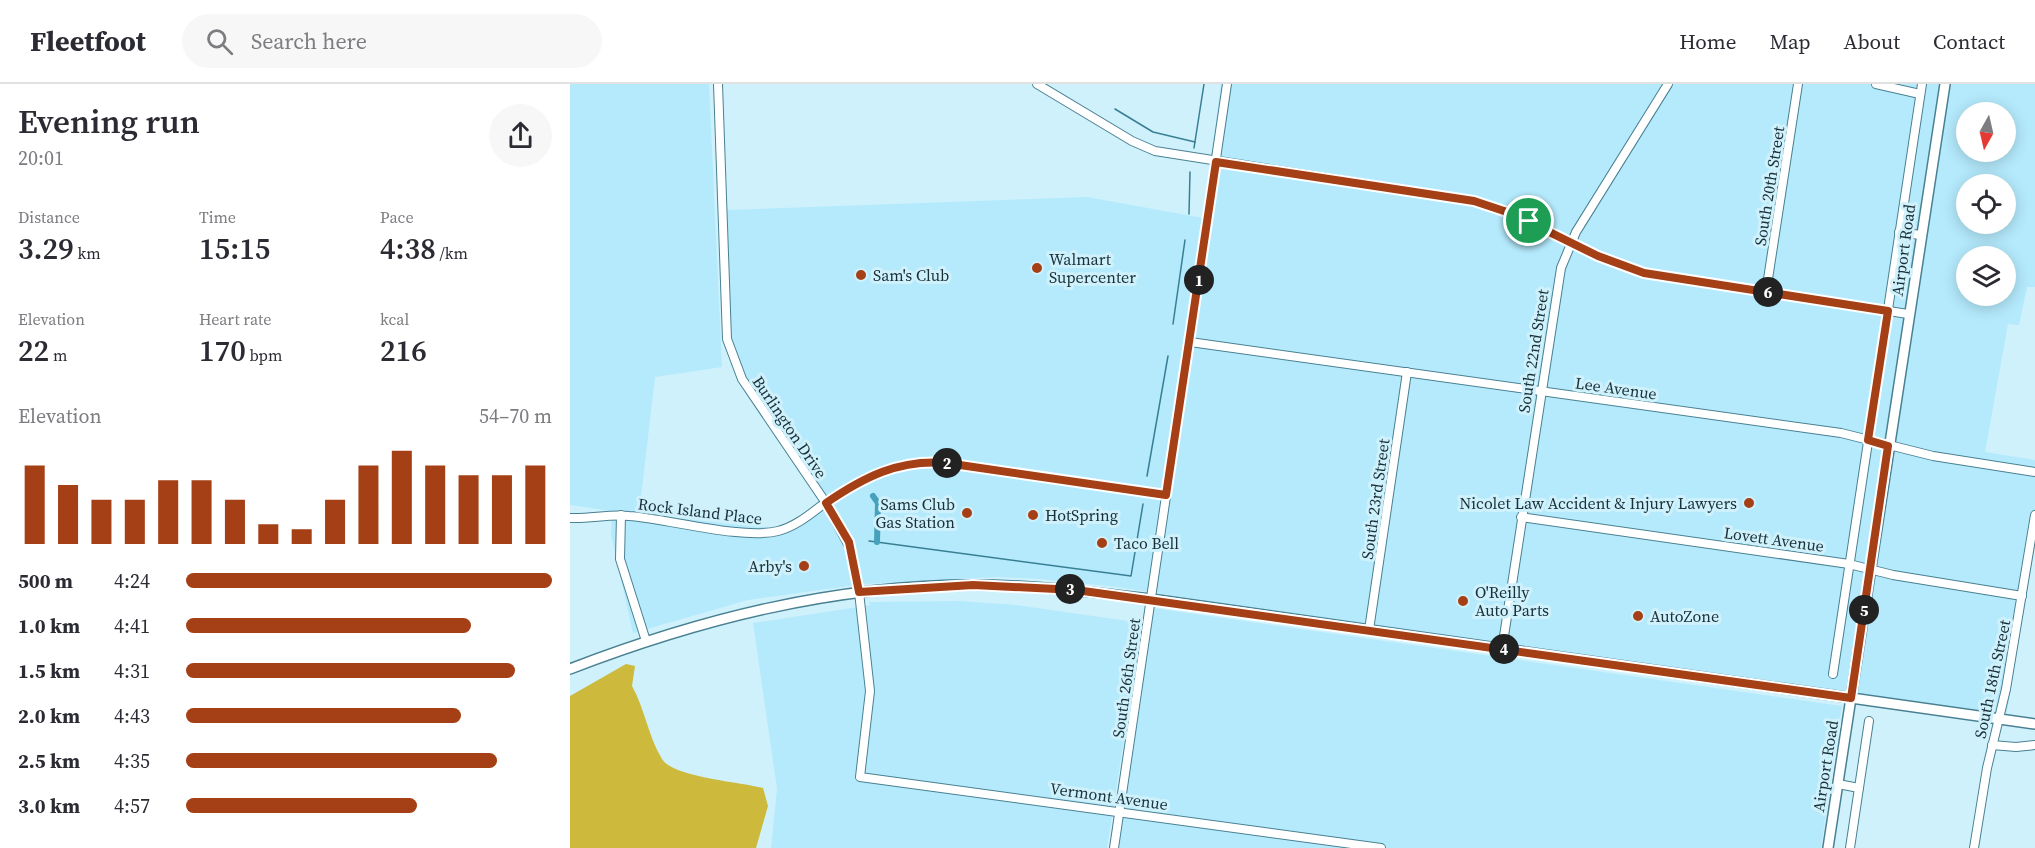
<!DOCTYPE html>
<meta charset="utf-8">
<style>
body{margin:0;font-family:"Source Serif 4",serif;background:#f7f7f7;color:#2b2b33;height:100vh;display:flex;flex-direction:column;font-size:22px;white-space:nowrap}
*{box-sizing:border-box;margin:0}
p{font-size:20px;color:#7c7c81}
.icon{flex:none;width:33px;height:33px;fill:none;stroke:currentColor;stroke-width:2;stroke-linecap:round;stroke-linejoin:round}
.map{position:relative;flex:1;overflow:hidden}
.side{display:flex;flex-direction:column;background:#fff;width:570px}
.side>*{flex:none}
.needle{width:39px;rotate:188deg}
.buttons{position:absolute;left:1386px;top:18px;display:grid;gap:12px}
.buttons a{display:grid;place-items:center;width:60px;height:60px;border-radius:50%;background:#fff;box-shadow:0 3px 15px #0003;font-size:30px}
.pin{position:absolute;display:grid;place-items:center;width:51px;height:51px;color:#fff;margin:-26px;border:3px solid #fff;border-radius:50%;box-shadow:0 2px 6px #0007}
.km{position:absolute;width:30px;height:30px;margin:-15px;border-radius:50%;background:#222;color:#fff;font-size:16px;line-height:30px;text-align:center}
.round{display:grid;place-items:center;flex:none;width:63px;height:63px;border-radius:32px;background:#f7f7f7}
.summary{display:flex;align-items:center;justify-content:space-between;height:102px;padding:0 18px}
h1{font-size:33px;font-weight:600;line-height:45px}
.figures{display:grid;grid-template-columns:repeat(3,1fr);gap:9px;height:102px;padding:6px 18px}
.figures div{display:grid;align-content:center}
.figures b{font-size:30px;font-weight:600}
.figures small{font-size:16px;font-weight:400}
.figures p{font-size:16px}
.chart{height:168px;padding:12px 18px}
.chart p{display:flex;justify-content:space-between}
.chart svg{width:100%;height:108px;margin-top:6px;stroke:#a53f15;stroke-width:6}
ul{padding:0 18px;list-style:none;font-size:20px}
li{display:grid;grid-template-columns:96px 72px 1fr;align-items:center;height:45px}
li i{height:15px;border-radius:8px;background:#a53f15}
header{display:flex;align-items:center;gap:36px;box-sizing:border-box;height:84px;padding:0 30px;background:#fff;border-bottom:2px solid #e1e1e2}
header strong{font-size:28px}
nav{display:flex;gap:33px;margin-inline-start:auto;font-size:21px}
.search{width:420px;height:54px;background:#f7f7f7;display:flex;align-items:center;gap:15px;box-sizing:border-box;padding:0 21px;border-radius:33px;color:#7c7c81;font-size:22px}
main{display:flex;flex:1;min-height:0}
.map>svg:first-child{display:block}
.built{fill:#b4eafc;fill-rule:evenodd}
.green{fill:#cdb93c}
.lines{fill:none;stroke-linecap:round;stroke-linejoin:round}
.stream{stroke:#397f94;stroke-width:1.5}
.canal{stroke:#47a1bb;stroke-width:6}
.minor-casing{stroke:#498092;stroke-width:10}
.major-casing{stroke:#498092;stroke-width:12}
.minor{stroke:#fff;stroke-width:8}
.major{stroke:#fff;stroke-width:9}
.route-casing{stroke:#fff;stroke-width:12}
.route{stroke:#a53f15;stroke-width:8}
.poi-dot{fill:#a53f15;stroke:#cff1fc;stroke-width:2}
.labels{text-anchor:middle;stroke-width:6;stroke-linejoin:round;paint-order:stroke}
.street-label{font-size:16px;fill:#193038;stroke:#cff1fc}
.poi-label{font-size:16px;fill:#193038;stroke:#cff1fc;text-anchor:start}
</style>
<header>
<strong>Fleetfoot</strong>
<div class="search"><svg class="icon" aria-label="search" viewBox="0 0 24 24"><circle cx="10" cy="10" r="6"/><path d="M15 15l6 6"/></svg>Search here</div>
<nav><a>Home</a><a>Map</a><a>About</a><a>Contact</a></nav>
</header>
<main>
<section class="side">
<div class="summary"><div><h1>Evening run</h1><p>20:01</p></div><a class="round"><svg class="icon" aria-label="share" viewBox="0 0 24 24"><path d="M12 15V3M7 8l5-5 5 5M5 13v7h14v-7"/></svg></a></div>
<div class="figures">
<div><p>Distance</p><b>3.29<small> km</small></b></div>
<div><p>Time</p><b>15:15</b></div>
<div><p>Pace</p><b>4:38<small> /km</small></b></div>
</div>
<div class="figures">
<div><p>Elevation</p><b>22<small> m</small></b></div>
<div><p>Heart rate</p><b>170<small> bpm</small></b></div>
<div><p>kcal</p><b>216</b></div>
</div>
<div class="chart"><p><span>Elevation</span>54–70 m</p>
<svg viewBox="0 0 160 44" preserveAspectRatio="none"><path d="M5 44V12M15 44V20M25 44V26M35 44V26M45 44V18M55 44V18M65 44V26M75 44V36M85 44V38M95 44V26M105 44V12M115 44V6M125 44V12M135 44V16M145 44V16M155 44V12"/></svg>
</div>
<ul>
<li><b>500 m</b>4:24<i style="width:100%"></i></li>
<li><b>1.0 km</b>4:41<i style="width:78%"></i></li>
<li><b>1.5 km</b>4:31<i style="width:90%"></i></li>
<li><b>2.0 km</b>4:43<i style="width:75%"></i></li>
<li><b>2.5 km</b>4:35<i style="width:85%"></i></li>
<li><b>3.0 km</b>4:57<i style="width:63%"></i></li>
</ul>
</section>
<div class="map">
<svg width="1465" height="764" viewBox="0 0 1465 764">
<rect width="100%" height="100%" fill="#cff1fc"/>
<g class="built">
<path d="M0 0H139L152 283 85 293 69 430 201 444 223 438 257 412 174 289 164 264 158 243 156 126 517 113 633 134 651 0H1465V203H1457L1449 241 1438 240 1415 368 1465 376V455L1437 629 1362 622 866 552 547 503 470 495 428 493 294 500 178 516 63 549 41 451 42 427 0 421ZM1396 28H1436V68H1396ZM1396 100H1436V140H1396ZM1396 172H1436V212H1396Z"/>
<polygon points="389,517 446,521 572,539 537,764 201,764 207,705 183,539 301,521 298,518"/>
<polygon points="582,524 1272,622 1251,764 547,764"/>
</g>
<path class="green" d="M56 580 65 582 62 602C75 625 78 652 92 675 102 693 170 698 193 704L198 722 186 764H0V612Z"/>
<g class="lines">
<g class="stream">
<polyline points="545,25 583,48 625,58"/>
<polyline points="624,64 634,0"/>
<polyline points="619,130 620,88"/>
<polyline points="603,240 615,156"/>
<polyline points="577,392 598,272"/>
<polyline points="299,457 561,492 573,420"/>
</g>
<polyline class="canal" points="303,412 308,419 307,458"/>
<defs>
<g id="minor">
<polyline points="148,0 157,255 172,295 256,419 280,464 289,508 300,607 290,693 811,764"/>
<polyline points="467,0 562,57 585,67 904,117 943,130 1028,172 1074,189 1338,230"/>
<polyline points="1306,0 1350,10"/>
<polyline points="1329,148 1350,151"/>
<polyline points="1196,208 1228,0"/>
<polyline points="620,258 1271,349 1363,372 1465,388"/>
<polyline points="51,431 50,475 76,557"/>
<polyline points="951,433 1279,480 1323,491 1452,512"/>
<path d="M0 434C20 435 39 430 59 432 99 435 172 456 208 447 224 443 238 432 251 422 294 393 327 373 381 380L596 411"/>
<polyline points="799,546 837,288"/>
<polyline points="932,565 991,184 1006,148 1098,0"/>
<polyline points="1263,590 1352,0"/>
<polyline points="1422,661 1446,663 1465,661"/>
<polyline points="1268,700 1289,704"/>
<polyline points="544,764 657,0"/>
<polyline points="1280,764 1299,637"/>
<polyline points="1404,764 1417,684 1436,605 1465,431"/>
</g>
<g id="major">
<path d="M0 585C130 535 264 501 404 501 463 501 522 508 581 515L1465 640"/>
<polyline points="1258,764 1375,0"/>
</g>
</defs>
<use href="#minor" class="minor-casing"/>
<use href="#major" class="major-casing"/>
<use href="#minor" class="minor"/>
<use href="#major" class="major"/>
</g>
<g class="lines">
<defs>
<path id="route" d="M646 78 904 117 943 130 1028 172 1074 189 1318 227 1298 356 1318 362 1281 614 506 506 403 501 289 508 279 458 256 419C294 393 329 375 376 379L596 411Z"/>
</defs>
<use href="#route" class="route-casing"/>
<use href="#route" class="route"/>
</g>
<g class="poi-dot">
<circle cx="467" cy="184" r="6"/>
<circle cx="291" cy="191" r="6"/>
<circle cx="1179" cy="419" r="6"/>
<circle cx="397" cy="429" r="6"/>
<circle cx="463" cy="431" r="6"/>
<circle cx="532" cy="459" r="6"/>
<circle cx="234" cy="482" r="6"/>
<circle cx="893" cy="517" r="6"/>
<circle cx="1068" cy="532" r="6"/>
</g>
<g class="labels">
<g class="street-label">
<text transform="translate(1199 102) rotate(-81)" y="6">South 20th Street</text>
<text transform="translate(1333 166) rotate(-82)" y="6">Airport Road</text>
<text transform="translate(963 267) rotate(-81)" y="6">South 22nd Street</text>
<text transform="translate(1046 304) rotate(8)" y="6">Lee Avenue</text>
<text transform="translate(220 343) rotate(56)" y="6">Burlington Drive</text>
<text transform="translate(805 415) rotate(-82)" y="6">South 23rd Street</text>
<text transform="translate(130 427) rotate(7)" y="6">Rock Island Place</text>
<text transform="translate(1204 455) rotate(8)" y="6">Lovett Avenue</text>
<text transform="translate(556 594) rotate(-82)" y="6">South 26th Street</text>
<text transform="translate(1422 595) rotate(-78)" y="6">South 18th Street</text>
<text transform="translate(1255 682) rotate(-81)" y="6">Airport Road</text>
<text transform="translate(539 712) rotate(8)" y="6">Vermont Avenue</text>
</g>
<g class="poi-label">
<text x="479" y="181">Walmart<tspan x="479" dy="18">Supercenter</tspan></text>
<text x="303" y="197">Sam's Club</text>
<text x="1167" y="425" text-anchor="end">Nicolet Law Accident &amp; Injury Lawyers</text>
<text x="385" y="426" text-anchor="end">Sams Club<tspan x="385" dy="18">Gas Station</tspan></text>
<text x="475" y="437">HotSpring</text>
<text x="544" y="465">Taco Bell</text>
<text x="222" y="488" text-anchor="end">Arby's</text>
<text x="905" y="514">O'Reilly<tspan x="905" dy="18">Auto Parts</tspan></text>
<text x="1080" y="538">AutoZone</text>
</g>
</g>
</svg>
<div class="buttons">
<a><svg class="needle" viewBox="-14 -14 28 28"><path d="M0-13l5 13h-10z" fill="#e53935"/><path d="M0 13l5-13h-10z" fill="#7c7c81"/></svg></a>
<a><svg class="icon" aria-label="locate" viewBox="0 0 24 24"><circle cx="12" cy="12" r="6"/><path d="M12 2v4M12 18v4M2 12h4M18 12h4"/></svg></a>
<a><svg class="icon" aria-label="layers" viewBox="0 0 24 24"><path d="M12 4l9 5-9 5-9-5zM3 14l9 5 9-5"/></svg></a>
</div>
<div class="pin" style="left:959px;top:137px;background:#1e9e55"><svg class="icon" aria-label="arrive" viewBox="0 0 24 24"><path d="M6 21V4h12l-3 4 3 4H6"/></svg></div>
<b class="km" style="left:629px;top:196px">1</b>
<b class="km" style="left:377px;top:379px">2</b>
<b class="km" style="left:500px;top:505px">3</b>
<b class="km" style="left:934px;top:565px">4</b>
<b class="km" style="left:1294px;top:526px">5</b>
<b class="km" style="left:1198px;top:208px">6</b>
</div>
</main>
